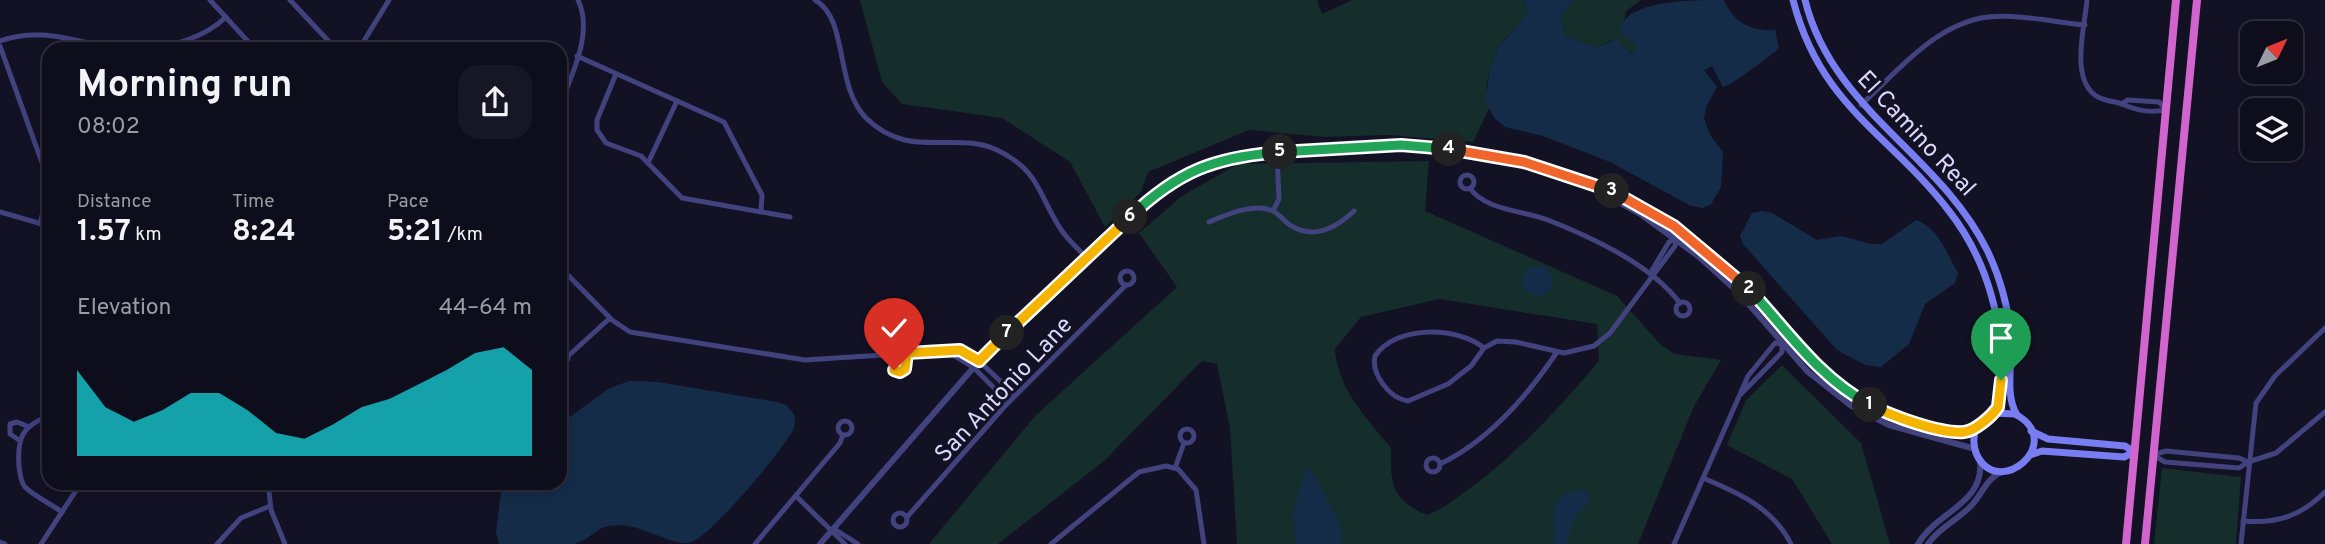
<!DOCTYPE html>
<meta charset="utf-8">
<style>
body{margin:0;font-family:Overpass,sans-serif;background:#171624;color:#f1f3f6;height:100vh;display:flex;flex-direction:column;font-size:26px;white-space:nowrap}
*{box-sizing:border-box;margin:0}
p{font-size:23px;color:#9b9ca3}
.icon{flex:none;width:38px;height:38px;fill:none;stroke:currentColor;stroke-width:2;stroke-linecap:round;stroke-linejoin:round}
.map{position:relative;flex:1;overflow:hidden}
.side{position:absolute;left:42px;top:42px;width:525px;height:448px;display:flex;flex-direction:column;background:#0e0d1b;border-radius:21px;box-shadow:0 4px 18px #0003,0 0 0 2px #2e2d3a}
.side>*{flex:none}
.needle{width:46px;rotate:47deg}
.fabs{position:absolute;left:2240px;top:21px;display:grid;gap:14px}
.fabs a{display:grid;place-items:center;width:63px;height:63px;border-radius:14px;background:#0e0d1b;box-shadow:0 4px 18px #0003,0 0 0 2px #2e2d3a;font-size:35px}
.pin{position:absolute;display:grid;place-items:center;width:60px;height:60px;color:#fff;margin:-72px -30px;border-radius:50% 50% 50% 0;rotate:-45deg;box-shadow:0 0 7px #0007}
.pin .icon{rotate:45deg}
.km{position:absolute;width:35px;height:35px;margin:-18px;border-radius:50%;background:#222;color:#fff;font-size:19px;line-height:35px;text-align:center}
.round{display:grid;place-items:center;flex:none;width:74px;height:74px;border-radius:21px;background:#171624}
.headline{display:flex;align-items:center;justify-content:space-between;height:119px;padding:0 35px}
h1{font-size:38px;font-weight:700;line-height:52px}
.metrics{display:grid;grid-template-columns:repeat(3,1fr);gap:10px;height:119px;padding:7px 35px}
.metrics div{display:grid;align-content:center}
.metrics b{font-size:30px;font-weight:700}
.metrics small{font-size:19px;font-weight:400}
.metrics p{font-size:19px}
.chart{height:196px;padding:14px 35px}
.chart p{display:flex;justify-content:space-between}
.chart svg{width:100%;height:126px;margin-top:7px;fill:#17e0e7;opacity:.7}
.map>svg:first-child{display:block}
.green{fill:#152d2b;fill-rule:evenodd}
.water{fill:#152c49}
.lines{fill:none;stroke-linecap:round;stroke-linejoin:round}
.minor{stroke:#41427e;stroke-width:5}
.tertiary{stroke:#41427e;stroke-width:6}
.secondary{stroke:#787df1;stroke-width:7}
.trunk{stroke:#d264ce;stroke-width:8}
.split-1-casing{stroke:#fff;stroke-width:14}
.split-2-casing{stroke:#fff;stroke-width:14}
.split-3-casing{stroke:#fff;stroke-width:14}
.split-4-casing{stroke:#fff;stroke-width:14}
.split-5-casing{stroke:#fff;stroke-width:14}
.split-6-casing{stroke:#fff;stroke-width:14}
.split-7-casing{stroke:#fff;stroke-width:14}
.split-8-casing{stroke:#fff;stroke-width:14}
.split-1{stroke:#f5b400;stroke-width:9}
.split-2{stroke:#22a559;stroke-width:9}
.split-3{stroke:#f0652b;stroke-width:9}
.split-4{stroke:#f0652b;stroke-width:9}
.split-5{stroke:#22a559;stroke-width:9}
.split-6{stroke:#22a559;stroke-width:9}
.split-7{stroke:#f5b400;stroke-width:9}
.split-8{stroke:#f5b400;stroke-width:9}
.labels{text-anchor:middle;stroke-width:6;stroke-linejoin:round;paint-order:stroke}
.street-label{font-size:24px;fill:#d9d7fb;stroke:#131124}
</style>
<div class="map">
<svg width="2325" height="544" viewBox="0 0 2325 544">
<rect width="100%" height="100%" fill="#131124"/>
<g class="green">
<path d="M860 0H1317L1322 14 1352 0H1523L1529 13C1521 25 1507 34 1500 46 1491 61 1481 93 1489 109L1473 142 1389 135 1325 137 1249 130 1148 172 1141 192 1105 227 1070 162 1002 118 902 104 882 82Z"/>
<polygon points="1575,0 1641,0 1626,11 1622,33 1636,44 1636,50 1628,53 1614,39 1598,47 1566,37 1560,16"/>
<path d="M1429 161 1425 211 1617 296 1661 345 1675 354 1721 360 1694 406 1638 544H1237L1230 428 1217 364 1202 361 1104 461 998 544H929L1035 416 1177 287 1139 233 1182 196 1238 164ZM1439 299 1597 324 1599 361C1561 406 1523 447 1477 483 1460 495 1446 508 1427 515 1392 500 1390 484 1391 448 1367 419 1337 388 1335 349L1361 317Z"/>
<polygon points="1782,365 1861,443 1890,544 1832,544 1792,479 1727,445 1746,400"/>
<polygon points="2162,468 2241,477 2236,544 2154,544"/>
</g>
<g class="water">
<path d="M1523 0H1575L1560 16 1566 37 1598 47 1616 39 1629 53 1636 50V44L1619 32C1623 0 1690 0 1724 0 1733 22 1752 32 1775 30L1779 48C1772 55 1729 87 1723 87L1712 66 1704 70 1717 87 1706 107 1704 119 1710 135 1723 152 1721 187 1711 204 1703 208 1691 206 1610 162 1543 136 1505 127 1495 119 1485 101 1490 68 1500 45 1529 13Z"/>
<path d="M1763 211 1772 213 1817 240 1841 236 1871 244H1882L1916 220C1938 227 1947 254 1958 273L1955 283 1925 304 1909 344 1881 367 1865 365 1837 350 1743 244 1740 236 1752 213Z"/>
<circle cx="1537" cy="281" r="15"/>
<path d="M629 381 658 382 777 402 786 405 794 414C795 420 796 425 793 430 783 450 709 539 689 543 670 544 648 529 628 526 594 522 598 537 574 544 560 544 516 544 499 544L496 532 502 483H560V424L608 389Z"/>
<polygon points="1309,467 1338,519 1343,544 1296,544 1293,512 1306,468"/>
<path d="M1578 490 1590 492 1589 501 1575 518 1566 544H1553C1558 521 1543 497 1578 490Z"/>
</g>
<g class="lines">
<g class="minor">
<polyline points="210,0 255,49"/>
<polyline points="290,0 336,49"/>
<path d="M815 0C849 19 834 85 866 118 910 161 953 130 997 150 1041 171 1038 196 1062 231 1069 241 1078 249 1087 258"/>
<path d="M2087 0C2085 26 2069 81 2098 97 2105 101 2112 101 2119 103 2133 109 2151 115 2166 109"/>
<path d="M0 41C44 25 80 45 125 49"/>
<polyline points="0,46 45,171 47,195 40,224"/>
<path d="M132 49C166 48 201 41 226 17"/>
<polyline points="359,49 389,0"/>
<polyline points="577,56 724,122 762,195 761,211"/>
<polyline points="616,74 597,120 597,130 606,143 641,156 682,198 790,217"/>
<polyline points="2121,104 2128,100 2159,102 2166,109"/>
<path d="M1861 105C1897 72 1936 23 1988 17 2019 14 2054 22 2085 25"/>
<path d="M560 107C571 74 594 34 578 0"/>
<polyline points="648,163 677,101"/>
<circle cx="1467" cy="182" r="7"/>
<path d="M1470 188C1484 210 1525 211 1548 220 1593 238 1650 264 1680 303"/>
<polyline points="1273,211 1279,199 1277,153"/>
<polyline points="0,212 49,226"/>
<path d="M1209 222C1226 215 1254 202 1273 211 1279 214 1284 221 1290 225 1313 240 1336 228 1354 211"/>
<polyline points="560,267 612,320 630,332 805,360 960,350 979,361 1015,395"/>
<circle cx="1127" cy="278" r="7"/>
<polyline points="1651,272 1669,242 1675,239"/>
<circle cx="1683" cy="309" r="7"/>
<path d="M1484 348C1457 326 1396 325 1375 356 1371 374 1389 398 1408 401L1448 384 1471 366 1484 348 1497 341 1516 342 1564 353 1594 346 1610 333 1675 246 1676 239"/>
<polyline points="560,351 565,353 568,359 560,365"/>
<polyline points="947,351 973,367 1008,402"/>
<polyline points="889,354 892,367 900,372 906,366 907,353"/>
<polyline points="567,357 610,318"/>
<path d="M49 416C22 426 17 438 19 466 20 473 20 481 25 487 34 496 51 504 62 512"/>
<circle cx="845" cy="428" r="7"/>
<circle cx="1187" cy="436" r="7"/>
<polyline points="19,440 10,434 10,424 17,422 27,426"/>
<polyline points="2153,455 2165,462 2239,468 2248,462 2276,453 2325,412"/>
<polyline points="2153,455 2166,451 2239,458 2248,462"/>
<circle cx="1433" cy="465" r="7"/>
<path d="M1440 464C1488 441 1528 395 1557 352"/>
<polyline points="1175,468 1184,443"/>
<path d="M1703 478C1739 493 1773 508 1791 544"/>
<polyline points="268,483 271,510 285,544"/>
<polyline points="796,496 845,544"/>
<circle cx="900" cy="520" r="7"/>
<polyline points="907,517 1005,406 1125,286"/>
<path d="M2243 521C2277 524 2301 516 2325 492"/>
<polyline points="836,530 858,544"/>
<polyline points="0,542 5,544"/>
<polyline points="41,544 81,483"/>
<polyline points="217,544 241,518 270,506"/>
<polyline points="755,544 840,443 843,435"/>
<polyline points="1051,544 1139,472 1166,466 1178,469 1196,490 1204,544"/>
<polyline points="1674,544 1748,376 1775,343 1782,344 1782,352 1741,394"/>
<polyline points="2241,544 2256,403 2275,376 2325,328"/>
</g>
<g class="tertiary">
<polyline points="1588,185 1639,213 1698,256 1738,292 1808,372 1850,405 1889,425 1975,449"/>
<path d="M820 544 988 351 1139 208C1199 154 1249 155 1325 150 1382 145 1438 143 1494 155 1525 161 1554 173 1585 182 1600 187 1614 192 1629 199 1671 221 1710 250 1744 283 1763 302 1778 324 1795 344 1832 385 1874 411 1928 425 1946 430 1961 436 1978 426"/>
<path d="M1918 544C1937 511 1985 504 1980 460"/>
<path d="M1928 544C1939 528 1956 521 1970 507 1982 495 1986 478 2003 471"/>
</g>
<g class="secondary">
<path d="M1793 0C1820 106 1889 133 1949 211 1978 248 1994 292 2000 338 2002 360 2005 387 1998 407 1992 415 1983 418 1978 426 1973 434 1973 444 1976 453 1997 502 2068 442 2015 414L1993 413"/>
<path d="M1805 0C1832 110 1939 153 1987 250 2000 277 2008 307 2011 337 2013 360 2004 395 2017 415"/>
<polyline points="2031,431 2048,439 2125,446 2134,452"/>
<polyline points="2030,455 2042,451 2124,457 2134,452"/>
</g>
<g class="trunk">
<polyline points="2126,544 2176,0"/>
<polyline points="2145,544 2197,0"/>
</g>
</g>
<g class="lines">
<defs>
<path id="split-1" d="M1870 405C1892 416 1940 434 1964 432 1975 431 1992 416 1998 407L2001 380"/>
<path id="split-2" d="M1749 289C1788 331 1818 377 1870 405"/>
<polyline id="split-3" points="1612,191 1674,226 1749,289"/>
<polyline id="split-4" points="1449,149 1524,162 1612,191"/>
<polyline id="split-5" points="1280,152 1401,145 1449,149"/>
<path id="split-6" d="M1130 217C1178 171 1215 157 1280 152"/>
<polyline id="split-7" points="1007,333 1130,217"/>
<polyline id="split-8" points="894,370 900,372 905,369 907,353 960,350 979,361 1007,333"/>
</defs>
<use href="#split-1" class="split-1-casing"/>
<use href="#split-2" class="split-2-casing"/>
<use href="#split-3" class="split-3-casing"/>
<use href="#split-4" class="split-4-casing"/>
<use href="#split-5" class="split-5-casing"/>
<use href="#split-6" class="split-6-casing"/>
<use href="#split-7" class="split-7-casing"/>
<use href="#split-8" class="split-8-casing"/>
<use href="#split-1" class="split-1"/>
<use href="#split-2" class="split-2"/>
<use href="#split-3" class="split-3"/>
<use href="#split-4" class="split-4"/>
<use href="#split-5" class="split-5"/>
<use href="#split-6" class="split-6"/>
<use href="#split-7" class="split-7"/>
<use href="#split-8" class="split-8"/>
</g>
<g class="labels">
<g class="street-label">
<text transform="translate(1917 133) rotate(47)" y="8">El Camino Real</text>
<text transform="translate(1003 389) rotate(-47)" y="8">San Antonio Lane</text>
</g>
</g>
</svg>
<div class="fabs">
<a><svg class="needle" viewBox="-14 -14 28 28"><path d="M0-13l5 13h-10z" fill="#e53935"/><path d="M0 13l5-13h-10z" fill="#9b9ca3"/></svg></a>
<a><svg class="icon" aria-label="layers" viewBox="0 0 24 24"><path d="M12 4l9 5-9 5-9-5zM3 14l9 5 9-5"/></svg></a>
</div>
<div class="pin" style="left:2001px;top:380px;background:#1e9e55"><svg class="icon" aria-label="arrive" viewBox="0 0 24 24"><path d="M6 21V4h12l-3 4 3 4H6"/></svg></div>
<div class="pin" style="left:894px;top:370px;background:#d93025"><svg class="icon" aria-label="check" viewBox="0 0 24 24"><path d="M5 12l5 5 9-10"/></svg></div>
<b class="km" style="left:1870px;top:405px">1</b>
<b class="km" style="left:1749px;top:289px">2</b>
<b class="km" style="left:1612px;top:191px">3</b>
<b class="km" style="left:1449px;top:149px">4</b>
<b class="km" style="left:1280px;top:152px">5</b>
<b class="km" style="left:1130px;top:217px">6</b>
<b class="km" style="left:1007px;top:333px">7</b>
<section class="side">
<div class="headline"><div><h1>Morning run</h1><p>08:02</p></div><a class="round"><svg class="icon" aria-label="share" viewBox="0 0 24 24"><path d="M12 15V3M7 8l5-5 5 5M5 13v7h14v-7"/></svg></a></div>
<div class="metrics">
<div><p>Distance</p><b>1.57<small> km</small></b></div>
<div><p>Time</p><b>8:24</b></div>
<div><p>Pace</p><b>5:21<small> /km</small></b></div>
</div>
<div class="chart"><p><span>Elevation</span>44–64 m</p>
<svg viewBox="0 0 160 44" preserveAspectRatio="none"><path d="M0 44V14L10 27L20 32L30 28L40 22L50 22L60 28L70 36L80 38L90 33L100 27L110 24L120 19L130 14L140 8L150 6L160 14V44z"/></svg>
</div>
</section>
</div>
